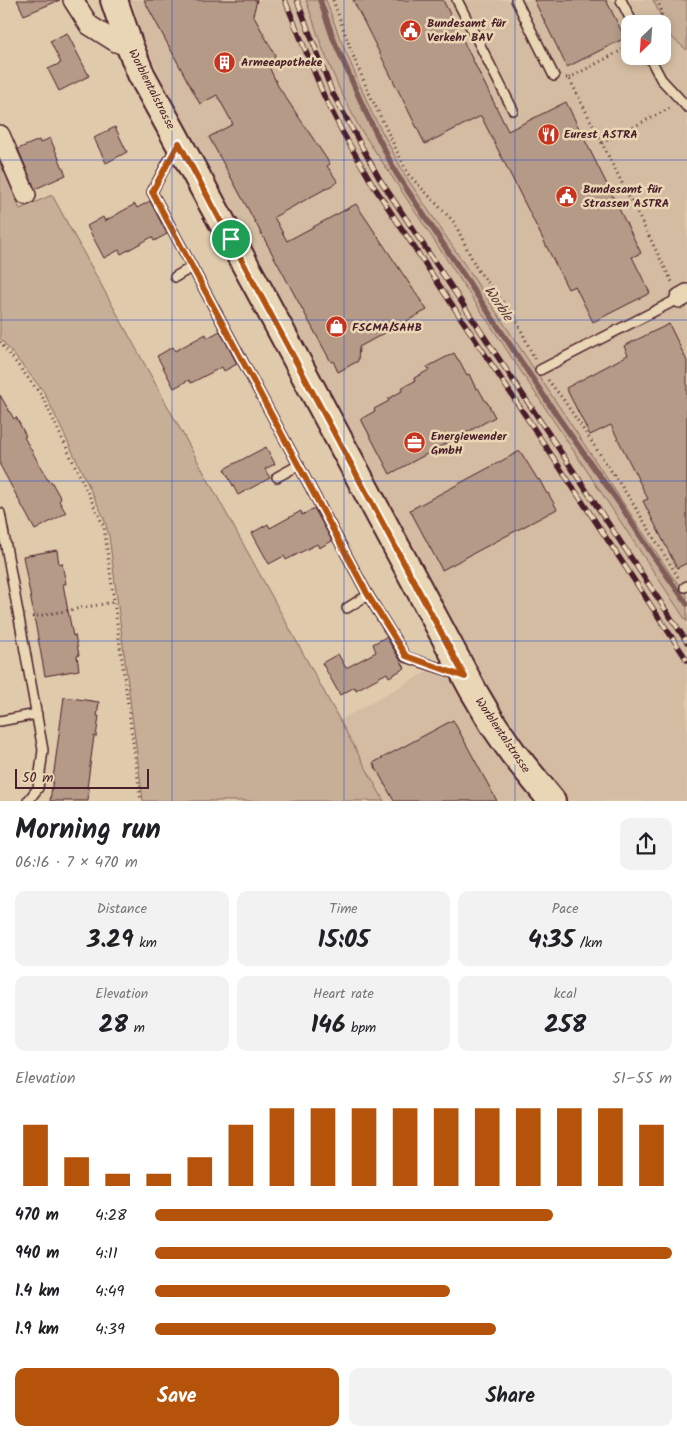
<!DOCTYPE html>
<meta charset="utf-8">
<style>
body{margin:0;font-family:Kalam,sans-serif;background:#f2f2f2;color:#202124;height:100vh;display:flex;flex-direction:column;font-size:19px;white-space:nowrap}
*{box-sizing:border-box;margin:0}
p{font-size:16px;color:#757577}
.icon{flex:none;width:28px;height:28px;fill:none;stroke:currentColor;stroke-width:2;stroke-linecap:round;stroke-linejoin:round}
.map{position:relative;height:801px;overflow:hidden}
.sheet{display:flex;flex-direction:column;background:#fff;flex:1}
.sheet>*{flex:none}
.needle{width:32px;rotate:205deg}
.tools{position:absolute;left:621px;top:15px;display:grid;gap:10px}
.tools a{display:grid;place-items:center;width:50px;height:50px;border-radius:10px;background:#fff;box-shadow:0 2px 8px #0003;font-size:25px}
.scale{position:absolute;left:15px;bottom:12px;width:134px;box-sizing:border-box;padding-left:5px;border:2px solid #4a1f2b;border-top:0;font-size:14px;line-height:18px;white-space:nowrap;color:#4a1f2b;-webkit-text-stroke:4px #e9d6b4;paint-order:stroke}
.pin{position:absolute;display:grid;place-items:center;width:42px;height:42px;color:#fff;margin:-21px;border:2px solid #fff;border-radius:50%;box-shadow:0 1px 5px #0007}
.round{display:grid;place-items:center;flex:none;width:52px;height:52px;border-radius:10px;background:#f2f2f2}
.summary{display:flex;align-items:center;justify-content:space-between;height:85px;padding:0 15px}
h1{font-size:28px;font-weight:800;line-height:38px}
.metrics{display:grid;grid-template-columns:repeat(3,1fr);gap:8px;height:85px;padding:5px 15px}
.metrics div{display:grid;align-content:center;border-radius:10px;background:#f2f2f2;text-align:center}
.metrics b{font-size:25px;font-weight:800}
.metrics small{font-size:14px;font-weight:400}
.metrics p{font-size:14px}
.chart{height:140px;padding:10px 15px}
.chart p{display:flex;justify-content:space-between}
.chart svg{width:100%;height:90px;margin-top:5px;stroke:#b45309;stroke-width:6}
.action{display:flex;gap:10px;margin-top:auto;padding:10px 15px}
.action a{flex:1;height:58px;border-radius:10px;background:#b45309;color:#fff;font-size:20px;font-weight:800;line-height:58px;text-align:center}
.action a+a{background:#f2f2f2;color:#202124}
ul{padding:0 15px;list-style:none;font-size:16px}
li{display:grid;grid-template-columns:80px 60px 1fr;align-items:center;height:38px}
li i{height:12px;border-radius:6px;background:#b45309}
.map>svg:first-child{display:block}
.built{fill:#d3bca1;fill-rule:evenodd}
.green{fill:#c7ae96;stroke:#886660}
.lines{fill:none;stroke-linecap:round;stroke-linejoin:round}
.stream{stroke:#805d59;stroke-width:5.5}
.building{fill:#b69a88;stroke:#4a1f2b}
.lane-casing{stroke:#4a1f2b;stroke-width:12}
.street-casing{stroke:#4a1f2b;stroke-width:22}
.secondary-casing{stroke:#4a1f2b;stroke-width:30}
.path{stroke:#4a1f2b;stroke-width:3;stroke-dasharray:1 4;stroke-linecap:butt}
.lane{stroke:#e9d6b4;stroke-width:9}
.street{stroke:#e9d6b4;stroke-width:19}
.secondary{stroke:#e9d6b4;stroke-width:26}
.rail-casing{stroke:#4a1f2b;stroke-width:5.5}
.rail{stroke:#e9d6b4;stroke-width:4;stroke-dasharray:11;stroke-linecap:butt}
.route-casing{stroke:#fff;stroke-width:10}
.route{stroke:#b45309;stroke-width:6}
.grid{fill:none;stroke:#1d4ed8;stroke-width:1;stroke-opacity:0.55}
.labels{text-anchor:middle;stroke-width:5;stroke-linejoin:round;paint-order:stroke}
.poi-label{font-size:12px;font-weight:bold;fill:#4a1f2b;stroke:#e9d6b4;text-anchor:start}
.street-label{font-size:12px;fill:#4a1f2b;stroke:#e9d6b4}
.water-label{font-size:14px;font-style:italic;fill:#60393e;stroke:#e9d6b4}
</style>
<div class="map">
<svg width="687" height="801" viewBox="0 0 687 801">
<rect width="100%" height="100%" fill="#dfcbac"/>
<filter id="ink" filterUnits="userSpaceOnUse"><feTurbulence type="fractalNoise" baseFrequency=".02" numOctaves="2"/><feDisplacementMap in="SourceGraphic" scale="10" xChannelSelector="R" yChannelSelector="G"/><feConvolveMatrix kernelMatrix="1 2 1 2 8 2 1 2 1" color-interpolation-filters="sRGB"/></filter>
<g filter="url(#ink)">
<g class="built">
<polygon points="132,0 306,0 322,47 339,88 359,127 687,622 687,801 384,801 340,720 462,652 191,142 143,39"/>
<path d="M326 0H653L671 37 687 50V595L672 576 405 175 371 111 339 36ZM630 24H662V56H630Z"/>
</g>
<g class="green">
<polygon points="306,0 326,0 339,36 371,111 405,175 672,576 687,595 687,622 359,127 339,88 322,47"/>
<polygon points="653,0 687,0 687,50 671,37"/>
<polygon points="0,162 20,209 52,195 384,801 143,801 109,536 104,518 44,392 0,338"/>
</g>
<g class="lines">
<polyline class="stream" points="320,0 333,38 366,113 396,173 558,417 621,506 652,554 687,604"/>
</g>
<g class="building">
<polygon points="17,0 60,0 24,15"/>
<polygon points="144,0 257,0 253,15 275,55 270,69 278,86 330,164 327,166 338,182 274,217 287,241 356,204 427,310 359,347 358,361 338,372 333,361 331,362 209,137 233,124 217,95 200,104"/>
<polygon points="353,0 443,0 508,131 566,102 641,253 632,257 650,293 593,322 575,286 568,289 481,116 425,144"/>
<polygon points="534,0 606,0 625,38 567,67"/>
<polygon points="67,33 89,76 59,91 48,69 61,63 50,41"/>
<polygon points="115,127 127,152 106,163 94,138"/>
<polygon points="50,138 66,175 35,189 18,149 39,140 40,143"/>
<polygon points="150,201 167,234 154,241 152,237 121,254 119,250 104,258 87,226 103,217 105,221 135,204 137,208"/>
<polygon points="669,324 687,361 687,563 677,568 643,501 648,499 611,425 590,435 566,388 628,355 624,346"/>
<polygon points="220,331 237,364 224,371 222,367 191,383 189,380 174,388 157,356 173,347 175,351 206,334 207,338"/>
<polygon points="454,353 458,360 459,360 467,375 469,374 476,389 478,388 486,402 487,402 495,417 390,474 361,419 375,411 374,409 389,401 388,399 402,391 401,388 415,381 414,378 429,370 427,367"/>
<polygon points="0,395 14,419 16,417 26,436 24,437 49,482 51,481 61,499 59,501 66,513 35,530 0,465"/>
<polygon points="266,447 275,464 265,469 270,478 238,495 224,469"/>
<polygon points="520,451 538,480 539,479 547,494 548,493 557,509 442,570 410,510"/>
<polygon points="314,508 332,541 319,548 317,544 286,560 284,556 269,564 252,533 268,524 270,528 301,511 302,515"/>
<polygon points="57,550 59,564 62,563 66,584 63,584 68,611 73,636 75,635 79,655 77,656 79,670 45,676 23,556"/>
<polygon points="386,637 405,668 389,677 387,673 356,690 355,687 340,695 322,663 338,654 346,668 376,652 373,644"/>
<polygon points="64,697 99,702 97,716 99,716 96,737 94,736 87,788 89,788 88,801 50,801"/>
<polygon points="453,720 497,801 394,801 373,763"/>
</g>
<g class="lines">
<defs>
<g id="lane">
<polyline points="457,0 513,110"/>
<polyline points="516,0 554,76"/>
<polyline points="621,0 633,24"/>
<polyline points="649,56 661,79 687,107"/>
<polyline points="176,147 152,192 368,595 406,657 458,674"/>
<polyline points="175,277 192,267"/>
<polyline points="540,370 680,298"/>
<polyline points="277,477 299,465"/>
<polyline points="0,513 43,750 38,788 28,801"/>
<polyline points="685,587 687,586"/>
<polyline points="347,608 368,595"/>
<polyline points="0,721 37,714"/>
</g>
<g id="street">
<polyline points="73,0 89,25 116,42 130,47"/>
<polyline points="0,135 26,195"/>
<polyline points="680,298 687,294"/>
</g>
<polyline id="secondary" points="114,0 130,47 141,74 258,288 473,690 493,724 513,753 552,801"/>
</defs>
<use href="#lane" class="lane-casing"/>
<use href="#street" class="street-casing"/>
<use href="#secondary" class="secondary-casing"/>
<g class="path">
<polyline points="333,0 352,53 368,91 408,174 454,222 477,269 515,317 535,360"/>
<polyline points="657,0 662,12 660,24"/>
<polyline points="566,78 569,78 673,284"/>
<polyline points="569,78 630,46"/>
<polyline points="602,143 670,108"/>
<polyline points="0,342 42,396 104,527 141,801"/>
<polyline points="548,380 563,399 632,502 678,577"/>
<polyline points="32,617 114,602"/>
</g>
<use href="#lane" class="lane"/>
<use href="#street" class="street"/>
<use href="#secondary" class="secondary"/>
<defs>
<g id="rail">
<polyline points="285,0 324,96 343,133 373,185 687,660"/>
<polyline points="297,0 332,92 379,178 687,642"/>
</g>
</defs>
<use href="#rail" class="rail-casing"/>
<use href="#rail" class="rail"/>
</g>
</g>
<g class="lines" filter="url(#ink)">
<defs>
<polygon id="route" points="179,143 465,677 406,656 368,595 152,192"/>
</defs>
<use href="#route" class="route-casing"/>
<use href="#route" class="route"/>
</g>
<path class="grid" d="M172 0V801M344 0V801M515 0V801M0 160H687M0 320H687M0 481H687M0 641H687"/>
<defs>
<symbol id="civic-disc" viewBox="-11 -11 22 22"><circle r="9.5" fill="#c8321e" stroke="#e9d6b4"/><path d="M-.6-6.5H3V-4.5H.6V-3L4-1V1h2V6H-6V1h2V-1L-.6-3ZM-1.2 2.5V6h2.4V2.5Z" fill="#fff"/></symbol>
<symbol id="building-disc" viewBox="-11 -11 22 22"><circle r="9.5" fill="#c8321e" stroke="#e9d6b4"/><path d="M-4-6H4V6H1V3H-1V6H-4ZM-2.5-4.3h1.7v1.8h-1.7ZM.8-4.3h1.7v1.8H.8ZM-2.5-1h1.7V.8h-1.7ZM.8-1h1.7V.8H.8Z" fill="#fff"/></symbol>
<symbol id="restaurant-disc" viewBox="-11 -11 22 22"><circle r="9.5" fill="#c8321e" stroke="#e9d6b4"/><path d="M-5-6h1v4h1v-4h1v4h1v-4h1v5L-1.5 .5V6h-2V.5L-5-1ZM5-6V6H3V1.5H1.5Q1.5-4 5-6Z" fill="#fff"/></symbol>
<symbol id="shop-disc" viewBox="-11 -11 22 22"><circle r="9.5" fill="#c8321e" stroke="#e9d6b4"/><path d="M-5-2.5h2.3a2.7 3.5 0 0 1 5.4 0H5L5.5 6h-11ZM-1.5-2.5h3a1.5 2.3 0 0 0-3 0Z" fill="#fff"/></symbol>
<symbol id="office-disc" viewBox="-11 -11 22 22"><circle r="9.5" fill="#c8321e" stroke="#e9d6b4"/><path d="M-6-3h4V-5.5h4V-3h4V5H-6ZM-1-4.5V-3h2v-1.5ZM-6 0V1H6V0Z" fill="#fff"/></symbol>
</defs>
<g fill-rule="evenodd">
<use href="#civic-disc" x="398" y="18" width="25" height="25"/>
<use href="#building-disc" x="212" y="50" width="25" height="25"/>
<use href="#restaurant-disc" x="536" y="122" width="25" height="25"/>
<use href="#civic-disc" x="554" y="184" width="25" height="25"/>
<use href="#shop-disc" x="324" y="314" width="25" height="25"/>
<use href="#office-disc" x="402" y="430" width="25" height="25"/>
</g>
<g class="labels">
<g class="poi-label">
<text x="427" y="27">Bundesamt für<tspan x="427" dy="14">Verkehr BAV</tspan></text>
<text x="241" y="66">Armeeapotheke</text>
<text x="564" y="138">Eurest ASTRA</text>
<text x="583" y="193">Bundesamt für<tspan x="583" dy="14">Strassen ASTRA</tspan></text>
<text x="352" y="331">FSCMA/SAHB</text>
<text x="431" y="440">Energiewender<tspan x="431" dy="14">GmbH</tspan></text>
</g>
<g class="street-label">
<text transform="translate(152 89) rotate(63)" y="4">Worblentalstrasse</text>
<text transform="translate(503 735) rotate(56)" y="4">Worblentalstrasse</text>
</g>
<g class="water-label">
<text transform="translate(499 303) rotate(56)" y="5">Worble</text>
</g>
</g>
</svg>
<div class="tools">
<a><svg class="needle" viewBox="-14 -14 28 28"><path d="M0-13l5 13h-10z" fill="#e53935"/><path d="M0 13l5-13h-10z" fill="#757577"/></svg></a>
</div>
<div class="scale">50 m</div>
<div class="pin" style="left:231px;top:239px;background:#1e9e55"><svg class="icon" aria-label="arrive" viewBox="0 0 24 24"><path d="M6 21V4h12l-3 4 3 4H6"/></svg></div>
</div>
<section class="sheet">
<div class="summary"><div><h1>Morning run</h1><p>06:16 · 7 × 470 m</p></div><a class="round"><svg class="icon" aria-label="share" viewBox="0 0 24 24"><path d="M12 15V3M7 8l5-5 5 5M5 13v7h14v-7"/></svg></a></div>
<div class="metrics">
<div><p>Distance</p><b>3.29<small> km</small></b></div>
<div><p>Time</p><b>15:05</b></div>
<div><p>Pace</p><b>4:35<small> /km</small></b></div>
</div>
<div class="metrics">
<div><p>Elevation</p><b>28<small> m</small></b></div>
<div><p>Heart rate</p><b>146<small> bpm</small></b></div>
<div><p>kcal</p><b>258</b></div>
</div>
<div class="chart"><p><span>Elevation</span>51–55 m</p>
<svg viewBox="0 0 160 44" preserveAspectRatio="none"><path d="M5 44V14M15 44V30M25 44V38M35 44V38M45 44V30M55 44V14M65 44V6M75 44V6M85 44V6M95 44V6M105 44V6M115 44V6M125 44V6M135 44V6M145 44V6M155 44V14"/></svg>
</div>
<ul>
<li><b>470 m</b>4:28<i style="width:77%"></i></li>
<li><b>940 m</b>4:11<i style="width:100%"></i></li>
<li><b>1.4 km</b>4:49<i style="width:57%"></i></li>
<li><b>1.9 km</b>4:39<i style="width:66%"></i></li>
</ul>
<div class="action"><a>Save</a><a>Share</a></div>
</section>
